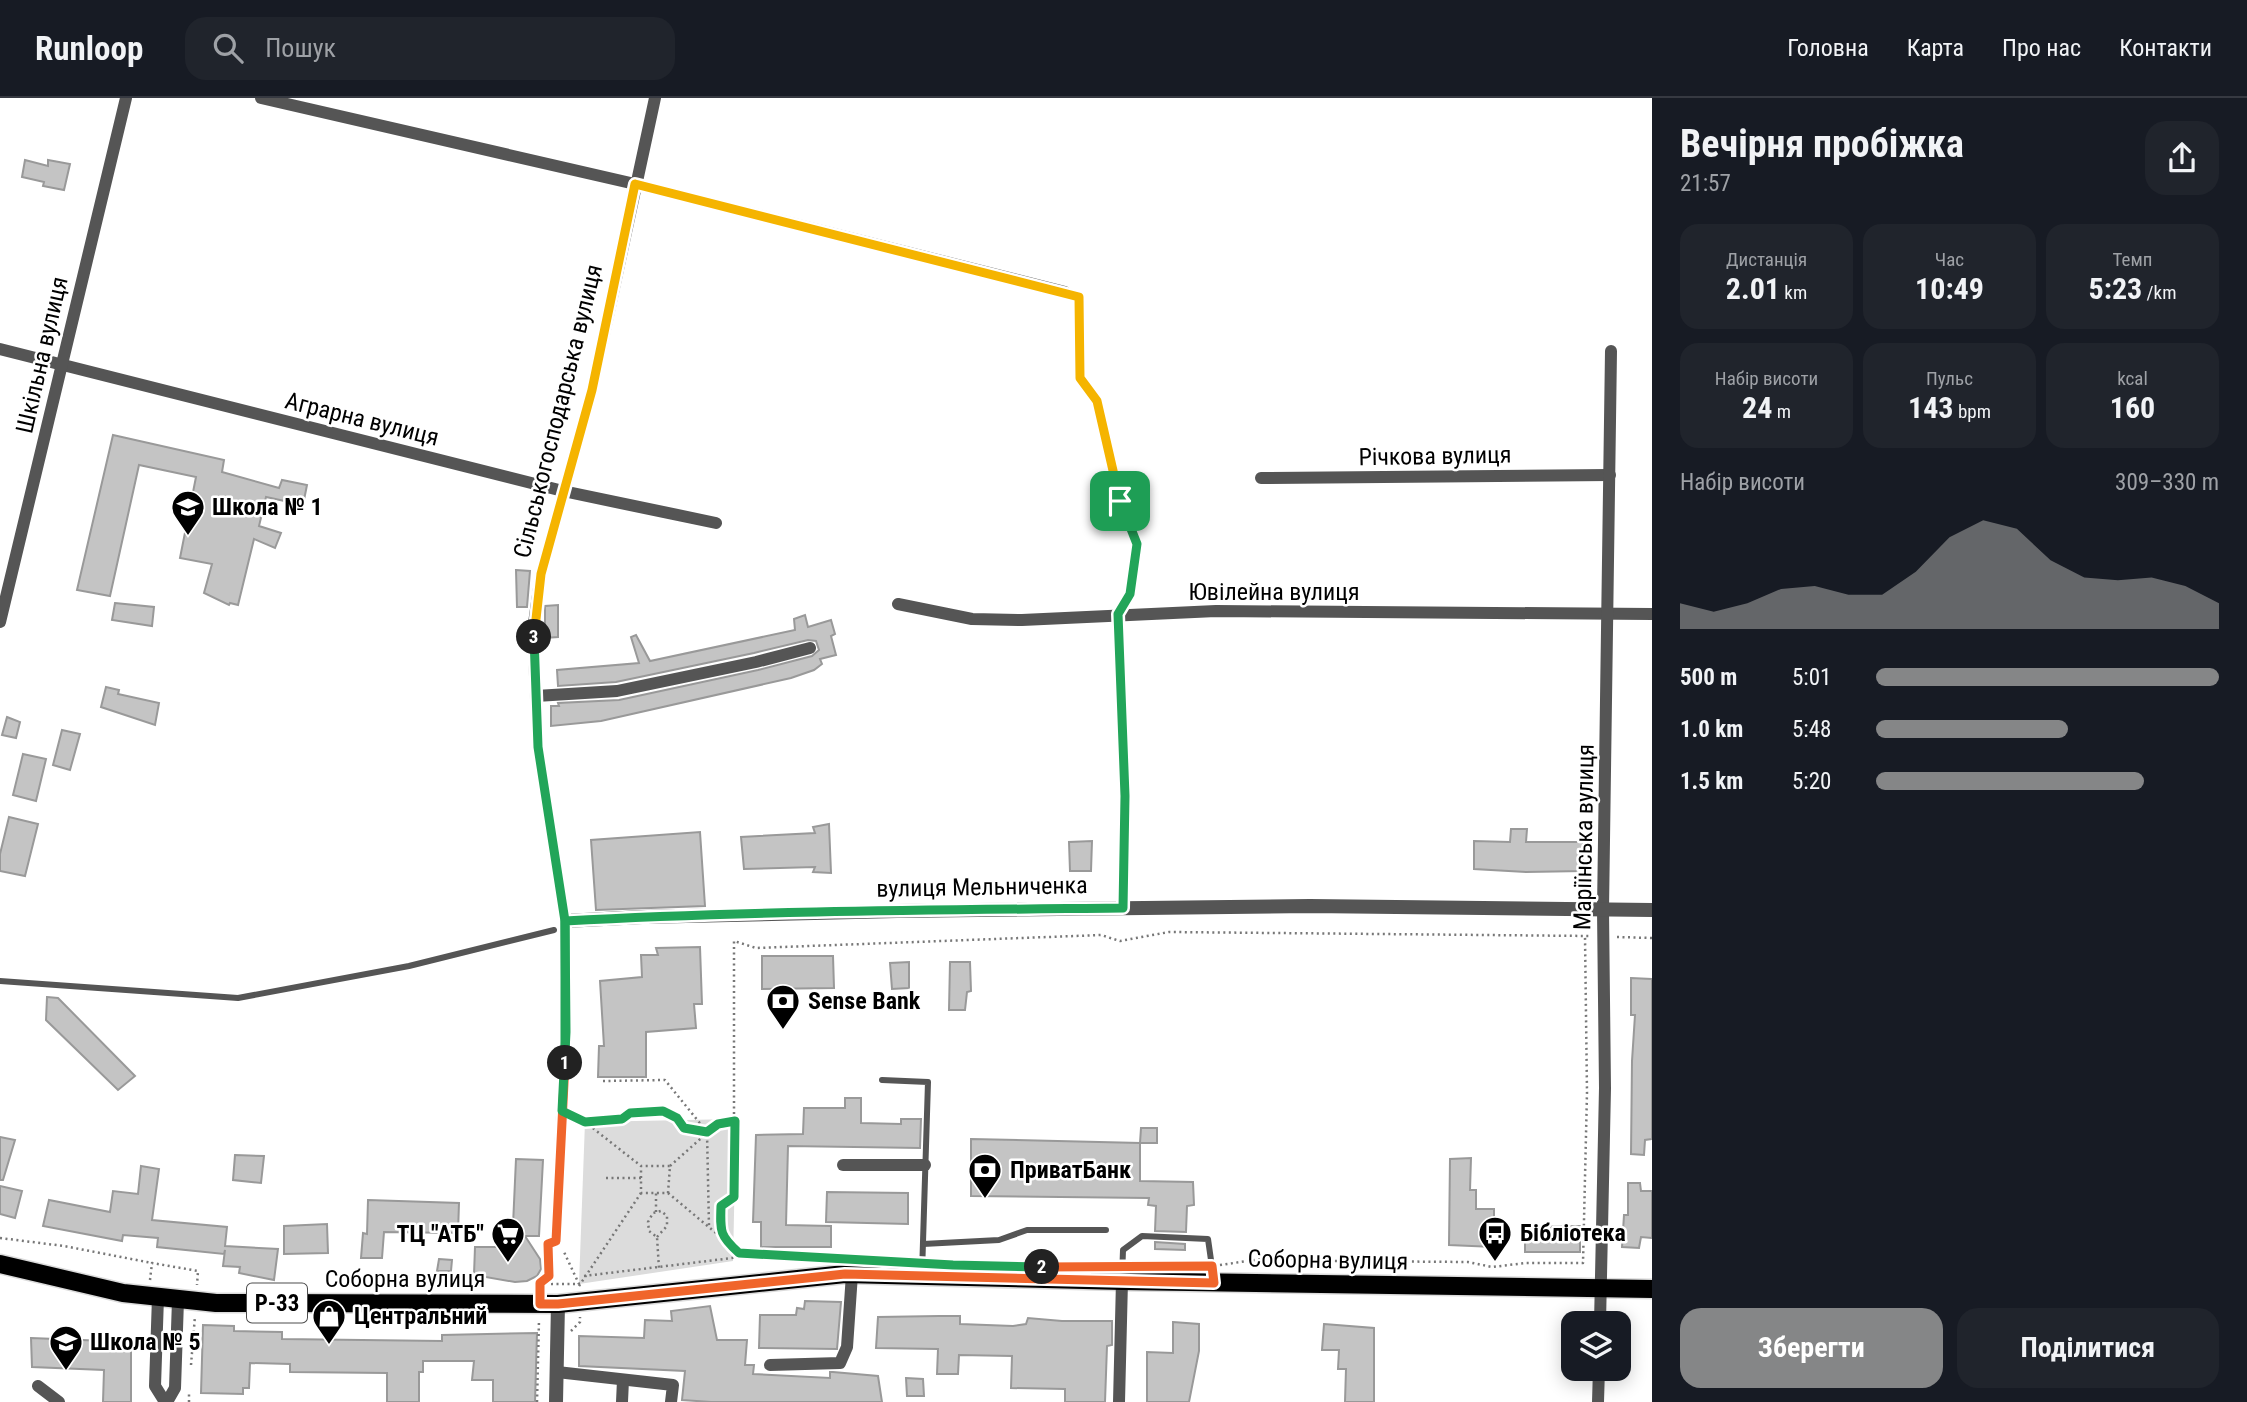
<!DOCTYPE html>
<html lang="uk">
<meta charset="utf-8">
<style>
body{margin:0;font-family:"Roboto Condensed",sans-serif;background:#20242c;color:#f1f3f6;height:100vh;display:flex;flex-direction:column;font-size:26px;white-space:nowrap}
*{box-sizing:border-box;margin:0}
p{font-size:23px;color:#9ea1a6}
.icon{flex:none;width:38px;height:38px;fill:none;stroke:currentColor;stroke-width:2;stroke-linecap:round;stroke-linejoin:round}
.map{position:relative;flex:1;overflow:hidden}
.sheet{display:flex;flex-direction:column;background:#171b24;width:595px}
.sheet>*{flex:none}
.buttons{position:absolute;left:1561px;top:1213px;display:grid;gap:14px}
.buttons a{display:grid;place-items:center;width:70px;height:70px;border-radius:14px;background:#171b24;box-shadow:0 4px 18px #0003;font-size:35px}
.pin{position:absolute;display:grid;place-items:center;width:60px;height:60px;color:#fff;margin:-30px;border-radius:14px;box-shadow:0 4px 10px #0006}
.km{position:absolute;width:35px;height:35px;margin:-18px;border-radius:50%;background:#222;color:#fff;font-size:19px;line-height:35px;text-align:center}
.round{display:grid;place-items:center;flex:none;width:74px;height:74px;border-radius:21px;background:#20242c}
.headline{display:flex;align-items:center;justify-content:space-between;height:119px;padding:0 28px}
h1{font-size:38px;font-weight:700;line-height:52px}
.metrics{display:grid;grid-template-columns:repeat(3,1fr);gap:10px;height:119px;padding:7px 28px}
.metrics div{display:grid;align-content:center;border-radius:18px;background:#20242c;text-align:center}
.metrics b{font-size:30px;font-weight:700}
.metrics small{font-size:19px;font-weight:400}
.metrics p{font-size:19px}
.chart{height:196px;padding:14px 28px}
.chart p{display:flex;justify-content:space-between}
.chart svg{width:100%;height:126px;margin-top:7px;fill:#858687;opacity:.7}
.action{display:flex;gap:14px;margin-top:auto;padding:14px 28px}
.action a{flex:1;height:80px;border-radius:21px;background:#858687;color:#fff;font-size:28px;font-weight:700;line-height:80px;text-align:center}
.action a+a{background:#20242c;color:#f1f3f6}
ul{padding:0 28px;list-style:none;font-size:23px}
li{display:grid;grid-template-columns:112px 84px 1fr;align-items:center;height:52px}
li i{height:18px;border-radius:9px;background:#858687}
header{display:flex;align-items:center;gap:42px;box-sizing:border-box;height:98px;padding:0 35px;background:#171b24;border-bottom:2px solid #363941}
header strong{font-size:33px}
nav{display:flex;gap:38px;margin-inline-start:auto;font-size:24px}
.search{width:490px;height:63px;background:#20242c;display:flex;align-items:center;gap:18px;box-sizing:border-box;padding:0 24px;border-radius:21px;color:#9ea1a6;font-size:26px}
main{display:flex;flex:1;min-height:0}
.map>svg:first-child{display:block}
.green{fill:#dcdcdc}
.building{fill:#c4c4c4;stroke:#999;stroke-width:2}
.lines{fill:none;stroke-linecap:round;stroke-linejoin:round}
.primary-casing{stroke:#dbdbdb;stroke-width:21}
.path{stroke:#777;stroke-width:2.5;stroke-dasharray:2 3.5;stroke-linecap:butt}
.service{stroke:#555;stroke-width:6}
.minor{stroke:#555;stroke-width:12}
.tertiary{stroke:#555;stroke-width:14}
.primary{stroke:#000;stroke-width:18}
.split-1-casing{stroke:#fff;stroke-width:14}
.split-2-casing{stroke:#fff;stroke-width:14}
.split-3-casing{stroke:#fff;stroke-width:14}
.split-4-casing{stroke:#fff;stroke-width:14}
.split-1{stroke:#22a559;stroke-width:9}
.split-2{stroke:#f0652b;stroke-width:9}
.split-3{stroke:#22a559;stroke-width:9}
.split-4{stroke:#f5b400;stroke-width:9}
.labels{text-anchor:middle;stroke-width:5;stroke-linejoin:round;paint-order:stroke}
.shield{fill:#fff;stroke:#4c4c4c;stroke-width:2}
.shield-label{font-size:23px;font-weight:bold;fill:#000}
.street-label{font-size:24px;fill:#000;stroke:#fff}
.poi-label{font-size:24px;font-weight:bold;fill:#000;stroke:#fff;text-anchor:start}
</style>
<header>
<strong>Runloop</strong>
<div class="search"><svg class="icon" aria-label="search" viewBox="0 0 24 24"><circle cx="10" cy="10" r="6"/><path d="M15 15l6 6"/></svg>Пошук</div>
<nav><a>Головна</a><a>Карта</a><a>Про нас</a><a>Контакти</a></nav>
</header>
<main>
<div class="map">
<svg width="1652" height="1304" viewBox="0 0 1652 1304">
<rect width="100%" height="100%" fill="#fff"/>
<polygon class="green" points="736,1021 733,1163 579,1186 585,1024"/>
<g class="building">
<polygon points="25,62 48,68 48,62 70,66 64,92 43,88 44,84 22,79"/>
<polygon points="113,337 224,362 222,374 279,390 282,382 307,387 303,407 266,399 259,428 281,435 275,450 254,441 238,507 230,505 229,507 204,495 212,466 180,460 196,379 139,367 110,498 77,492"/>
<polygon points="516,472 530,473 527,509 517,509"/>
<polygon points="115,505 154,509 152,528 112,522"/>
<polygon points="558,507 558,539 545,540 545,508"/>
<polygon points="805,517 808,529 831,522 835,536 831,538 836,557 820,561 822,566 814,572 791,580 601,623 551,628 551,608 559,608 558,605 619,602 758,572 812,558 819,552 816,543 808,542 754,555 616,584 558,588 557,572 639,565 631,539 636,537 650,563 795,532 794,521"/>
<polygon points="106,589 119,592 118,596 159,605 155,627 101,609"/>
<polygon points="7,619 20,624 16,640 2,637"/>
<polygon points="62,632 80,636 70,672 53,667"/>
<polygon points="23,656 46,661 36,703 13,697"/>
<polygon points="9,719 38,726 25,778 0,773 0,756"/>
<polygon points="829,726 831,775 813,774 815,769 744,771 741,739 815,735 813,729"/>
<polygon points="1511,731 1527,731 1526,744 1583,744 1583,773 1526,774 1474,771 1474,743 1510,744"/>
<polygon points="700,734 705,808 596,812 591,742"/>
<polygon points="1092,743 1091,773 1070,773 1069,744"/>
<polygon points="700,849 702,906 694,906 696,930 646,934 646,979 598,979 599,948 604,948 600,883 642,879 641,857 658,857 656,850"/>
<polygon points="762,858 833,858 834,890 762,891"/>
<polygon points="909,864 909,890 892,891 890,865"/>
<polygon points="950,864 970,864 971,893 967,894 965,912 949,912"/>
<polygon points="1631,880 1652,881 1652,1041 1645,1042 1644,1057 1631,1056 1632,963 1635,917 1631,917"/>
<polygon points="47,899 58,900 135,978 118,992 46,922"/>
<polygon points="845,1000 861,1000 861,1025 901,1026 901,1021 921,1021 920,1050 788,1048 786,1127 831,1128 831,1149 761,1149 761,1124 753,1124 756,1037 803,1036 804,1010 845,1010"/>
<polygon points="1141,1030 1157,1030 1157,1045 1140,1045"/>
<polygon points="0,1039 15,1042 3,1082 0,1082"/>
<polygon points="971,1041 1140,1045 1140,1083 1193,1084 1194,1107 1187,1108 1186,1134 1155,1133 1156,1108 1148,1107 1149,1100 971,1098"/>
<polygon points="235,1057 264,1058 261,1085 233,1082"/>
<polygon points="1471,1060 1470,1092 1476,1092 1476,1111 1494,1111 1494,1149 1449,1147 1450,1061"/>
<polygon points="516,1061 543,1062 539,1138 525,1138 540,1161 541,1171 537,1178 527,1183 515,1184 474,1177 475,1149 512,1149"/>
<polygon points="141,1068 159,1071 152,1122 227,1129 225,1148 278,1151 274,1182 239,1175 240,1169 223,1168 225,1152 224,1156 157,1149 158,1140 123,1137 122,1143 43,1128 49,1102 110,1114 113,1093 138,1096"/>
<polygon points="1628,1085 1640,1085 1641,1093 1652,1093 1652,1140 1641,1139 1639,1150 1622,1149 1624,1117 1628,1117"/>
<polygon points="0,1088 22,1093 15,1120 0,1116"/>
<polygon points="827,1094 908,1095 908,1126 826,1124"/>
<polygon points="368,1102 459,1105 458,1135 384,1134 382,1160 361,1160 363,1135 367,1136"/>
<polygon points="327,1126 328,1155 284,1156 284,1128"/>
<polygon points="1580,1128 1580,1154 1525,1154 1525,1129"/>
<polygon points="1155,1144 1185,1146 1185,1152 1155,1151"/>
<polygon points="439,1161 452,1162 451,1173 437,1173"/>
<polygon points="805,1203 841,1204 837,1251 759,1250 760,1217 796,1217 797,1210 804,1211"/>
<polygon points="710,1208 717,1242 747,1242 745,1267 754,1267 753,1276 830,1280 830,1274 833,1274 878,1278 882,1304 711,1304 682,1302 685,1273 579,1268 579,1238 644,1240 645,1222 672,1223 671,1213"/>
<polygon points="939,1218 960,1218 960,1226 1013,1228 1026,1226 1028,1220 1062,1223 1112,1223 1112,1247 1107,1248 1105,1304 1065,1304 1065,1291 1011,1290 1012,1258 959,1257 958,1276 937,1276 938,1251 876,1250 878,1219"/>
<polygon points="1173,1224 1199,1226 1199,1253 1189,1304 1147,1304 1147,1254 1173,1255"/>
<polygon points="1324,1226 1374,1230 1374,1304 1345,1304 1346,1271 1338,1271 1339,1252 1322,1252"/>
<polygon points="203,1227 234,1228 234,1233 282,1234 282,1241 442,1243 442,1237 537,1235 535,1304 493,1304 493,1282 472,1282 474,1263 423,1263 423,1274 419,1274 419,1304 387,1304 387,1275 290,1274 290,1266 250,1265 249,1290 243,1290 243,1296 201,1295"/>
<polygon points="31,1240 131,1244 131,1304 103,1304 104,1272 32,1269"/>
<polygon points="906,1280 923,1281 924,1298 907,1298"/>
</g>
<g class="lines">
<defs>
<polyline id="primary" points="0,1166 123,1195 216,1205 558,1206 845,1176 1122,1183 1652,1191"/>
</defs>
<use href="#primary" class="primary-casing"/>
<g class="path">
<polyline points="1078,199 1080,280 1097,303 1120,403 1137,446 1130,496 1125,504"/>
<polyline points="1617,839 1652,840"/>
<polyline points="603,983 665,982 707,1034 709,1129"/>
<polyline points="574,1019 585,1024 641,1068 670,1068 668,1095 641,1095 641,1068"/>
<polyline points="586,1024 622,1021 630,1015 663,1013 677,1020 684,1030 707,1034"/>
<polyline points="670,1068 717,1026 734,1023"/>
<polyline points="606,1080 641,1080"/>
<polyline points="668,1095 722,1140"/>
<polyline points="656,1114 656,1095"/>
<polyline points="657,1139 667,1128 667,1118 661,1113 653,1115 648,1124 649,1133 657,1139 659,1171"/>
<polyline points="0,1140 64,1148 152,1165"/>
<polyline points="833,1160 739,1155 723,1141 720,1129 721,1108 734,1099 734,843 756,850 1101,837 1120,843 1169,834 1589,838"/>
<polyline points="1220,1167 1268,1160 1336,1163 1468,1164 1492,1169 1526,1165 1583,1165 1587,994 1585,838"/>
<polyline points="584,1178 757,1157"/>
<polyline points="150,1182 152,1165 198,1173 197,1187"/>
<polyline points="540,1186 579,1186 564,1154"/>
<polyline points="579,1188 641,1095"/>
<polyline points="540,1190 540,1186 549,1178 548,1155"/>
<polyline points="571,1233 580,1224 580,1219"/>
<polyline points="191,1267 195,1218"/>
<polyline points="189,1304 189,1294"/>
<polyline points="537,1304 539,1222"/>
</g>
<g class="service">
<polyline points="0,883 238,900 409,868 554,832"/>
<polyline points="882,982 928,984 922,1176"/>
<polyline points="923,1146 999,1142 1027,1132 1106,1132"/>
<polyline points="1122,1180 1123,1152 1142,1138 1208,1141 1214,1183"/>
</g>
<g class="minor">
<polyline points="261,0 635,86 1065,194"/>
<polyline points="0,251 563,393 716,425"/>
<polyline points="1261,380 1610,377"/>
<polyline points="898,506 972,521 1022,522 1216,513 1652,516"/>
<polyline points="1118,516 1125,698 1123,810"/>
<polyline points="0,524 126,0"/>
<polyline points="536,598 617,593 756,564 810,550"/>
<polyline points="843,1067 925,1067"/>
<polyline points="556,1143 566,934 565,823 538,648 533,532 541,476 592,292 655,0"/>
<polyline points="158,1199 155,1288 165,1304"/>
<polyline points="1600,1225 1605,990 1603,812 1611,253"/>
<polyline points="770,1267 840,1265 847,1249 852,1176"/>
<polyline points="557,1274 673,1287 671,1304"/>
<polyline points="38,1288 59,1304"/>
<polyline points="167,1304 175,1290 178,1202"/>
<polyline points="622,1304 623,1282"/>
<polyline points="1119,1304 1122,1183"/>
<polyline points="1598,1304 1599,1270"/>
</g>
<g class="tertiary">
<polyline points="565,823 642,819 897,813 1310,808 1652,812"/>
<polyline points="556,1304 558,1206"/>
</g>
<use href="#primary" class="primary"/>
</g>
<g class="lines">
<defs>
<path id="split-1" d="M565 965V823C751 813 937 812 1123 810L1125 698 1118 516 1130 496 1137 446 1120 403"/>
<polyline id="split-2" points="565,965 556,1143 548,1146 549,1178 540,1185 540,1206 558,1206 845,1176 1214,1185 1212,1168 1042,1169"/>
<path id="split-3" d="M534 539 538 649 565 823 566 934 562 1013 585 1024 622 1021 630 1015 663 1013 677 1020 684 1030 707 1034 718 1026 735 1023 734 1099 721 1108C720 1134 720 1138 739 1155L953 1167 1042 1169"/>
<polyline id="split-4" points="534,539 541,476 592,292 635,86 1079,199 1080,280 1097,303 1120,403"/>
</defs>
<use href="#split-1" class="split-1-casing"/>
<use href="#split-2" class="split-2-casing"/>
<use href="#split-3" class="split-3-casing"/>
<use href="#split-4" class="split-4-casing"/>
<use href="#split-1" class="split-1"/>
<use href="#split-2" class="split-2"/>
<use href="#split-3" class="split-3"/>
<use href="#split-4" class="split-4"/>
</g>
<defs>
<symbol id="school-pin" viewBox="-11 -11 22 30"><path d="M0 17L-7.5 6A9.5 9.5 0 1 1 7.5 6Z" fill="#000" stroke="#fff"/><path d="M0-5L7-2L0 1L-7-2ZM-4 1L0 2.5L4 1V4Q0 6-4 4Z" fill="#fff"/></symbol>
<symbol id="bank-pin" viewBox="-11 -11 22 30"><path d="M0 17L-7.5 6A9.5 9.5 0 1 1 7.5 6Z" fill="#000" stroke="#fff"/><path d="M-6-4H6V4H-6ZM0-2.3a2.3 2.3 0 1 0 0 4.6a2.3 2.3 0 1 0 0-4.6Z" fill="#fff"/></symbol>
<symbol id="bus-pin" viewBox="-11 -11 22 30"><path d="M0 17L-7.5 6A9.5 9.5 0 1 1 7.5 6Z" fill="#000" stroke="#fff"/><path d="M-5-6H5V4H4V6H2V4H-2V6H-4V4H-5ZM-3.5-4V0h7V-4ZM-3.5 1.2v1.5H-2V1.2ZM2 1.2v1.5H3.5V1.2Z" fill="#fff"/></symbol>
<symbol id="supermarket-pin" viewBox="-11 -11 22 30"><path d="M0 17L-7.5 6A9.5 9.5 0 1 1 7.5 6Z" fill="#000" stroke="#fff"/><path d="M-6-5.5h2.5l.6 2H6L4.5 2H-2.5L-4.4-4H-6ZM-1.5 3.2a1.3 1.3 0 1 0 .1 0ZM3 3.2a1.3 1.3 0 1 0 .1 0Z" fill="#fff"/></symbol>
<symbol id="shop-pin" viewBox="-11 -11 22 30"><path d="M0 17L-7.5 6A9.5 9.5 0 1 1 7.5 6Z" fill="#000" stroke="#fff"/><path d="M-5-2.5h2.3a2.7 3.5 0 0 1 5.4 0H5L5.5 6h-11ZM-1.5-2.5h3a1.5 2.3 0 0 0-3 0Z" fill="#fff"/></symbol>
</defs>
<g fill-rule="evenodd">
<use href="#school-pin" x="169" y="390" width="38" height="52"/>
<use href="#bank-pin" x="764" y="884" width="38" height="52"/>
<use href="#bank-pin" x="966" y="1053" width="38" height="52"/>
<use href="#bus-pin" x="1476" y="1116" width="38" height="52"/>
<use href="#supermarket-pin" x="489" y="1117" width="38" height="52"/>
<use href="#shop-pin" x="310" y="1199" width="38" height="52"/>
<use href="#school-pin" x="47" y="1225" width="38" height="52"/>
</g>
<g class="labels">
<rect class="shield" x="247" y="1185.5" width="60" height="39" rx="5"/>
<g class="shield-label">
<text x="277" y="1213">Р-33</text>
</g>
<g class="street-label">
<text transform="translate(42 257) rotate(-77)" y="8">Шкільна вулиця</text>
<text transform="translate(558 313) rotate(-76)" y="8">Сільськогосподарська вулиця</text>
<text transform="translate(362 321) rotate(14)" y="8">Аграрна вулиця</text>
<text transform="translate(1435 358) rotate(-1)" y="8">Річкова вулиця</text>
<text x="1274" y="502">Ювілейна вулиця</text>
<text transform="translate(1584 739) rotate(-89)" y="8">Маріїнська вулиця</text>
<text transform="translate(982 789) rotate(-1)" y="8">вулиця Мельниченка</text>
<text transform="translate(1328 1162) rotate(1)" y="8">Соборна вулиця</text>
<text x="405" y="1189">Соборна вулиця</text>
</g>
<g class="poi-label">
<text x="212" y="417">Школа № 1</text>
<text x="808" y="911">Sense Bank</text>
<text x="1010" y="1080">ПриватБанк</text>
<text x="1520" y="1143">Бібліотека</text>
<text x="484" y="1144" text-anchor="end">ТЦ "АТБ"</text>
<text x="354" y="1226">Центральний</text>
<text x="90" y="1252">Школа № 5</text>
</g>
</g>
</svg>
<div class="buttons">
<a><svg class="icon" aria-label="layers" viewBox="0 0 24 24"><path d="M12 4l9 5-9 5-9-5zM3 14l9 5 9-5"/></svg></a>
</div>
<div class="pin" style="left:1120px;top:403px;background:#1e9e55"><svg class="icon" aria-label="arrive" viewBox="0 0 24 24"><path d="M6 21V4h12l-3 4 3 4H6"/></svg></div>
<b class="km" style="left:565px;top:965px">1</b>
<b class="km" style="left:1042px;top:1169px">2</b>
<b class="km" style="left:534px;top:539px">3</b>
</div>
<section class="sheet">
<div class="headline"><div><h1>Вечірня пробіжка</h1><p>21:57</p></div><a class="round"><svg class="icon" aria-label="share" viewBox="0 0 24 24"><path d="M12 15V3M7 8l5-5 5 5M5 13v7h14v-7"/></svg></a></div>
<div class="metrics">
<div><p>Дистанція</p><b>2.01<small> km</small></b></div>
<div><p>Час</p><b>10:49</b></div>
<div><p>Темп</p><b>5:23<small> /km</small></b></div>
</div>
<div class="metrics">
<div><p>Набір висоти</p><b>24<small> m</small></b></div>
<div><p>Пульс</p><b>143<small> bpm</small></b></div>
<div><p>kcal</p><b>160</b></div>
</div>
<div class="chart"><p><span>Набір висоти</span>309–330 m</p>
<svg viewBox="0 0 160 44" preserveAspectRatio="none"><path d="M0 44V35L10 38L20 35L30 30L40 29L50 32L60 32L70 24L80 12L90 6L100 9L110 20L120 26L130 27L140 26L150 29L160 35V44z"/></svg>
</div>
<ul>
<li><b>500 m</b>5:01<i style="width:100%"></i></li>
<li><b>1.0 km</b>5:48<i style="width:56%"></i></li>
<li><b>1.5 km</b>5:20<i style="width:78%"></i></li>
</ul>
<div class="action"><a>Зберегти</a><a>Поділитися</a></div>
</section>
</main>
